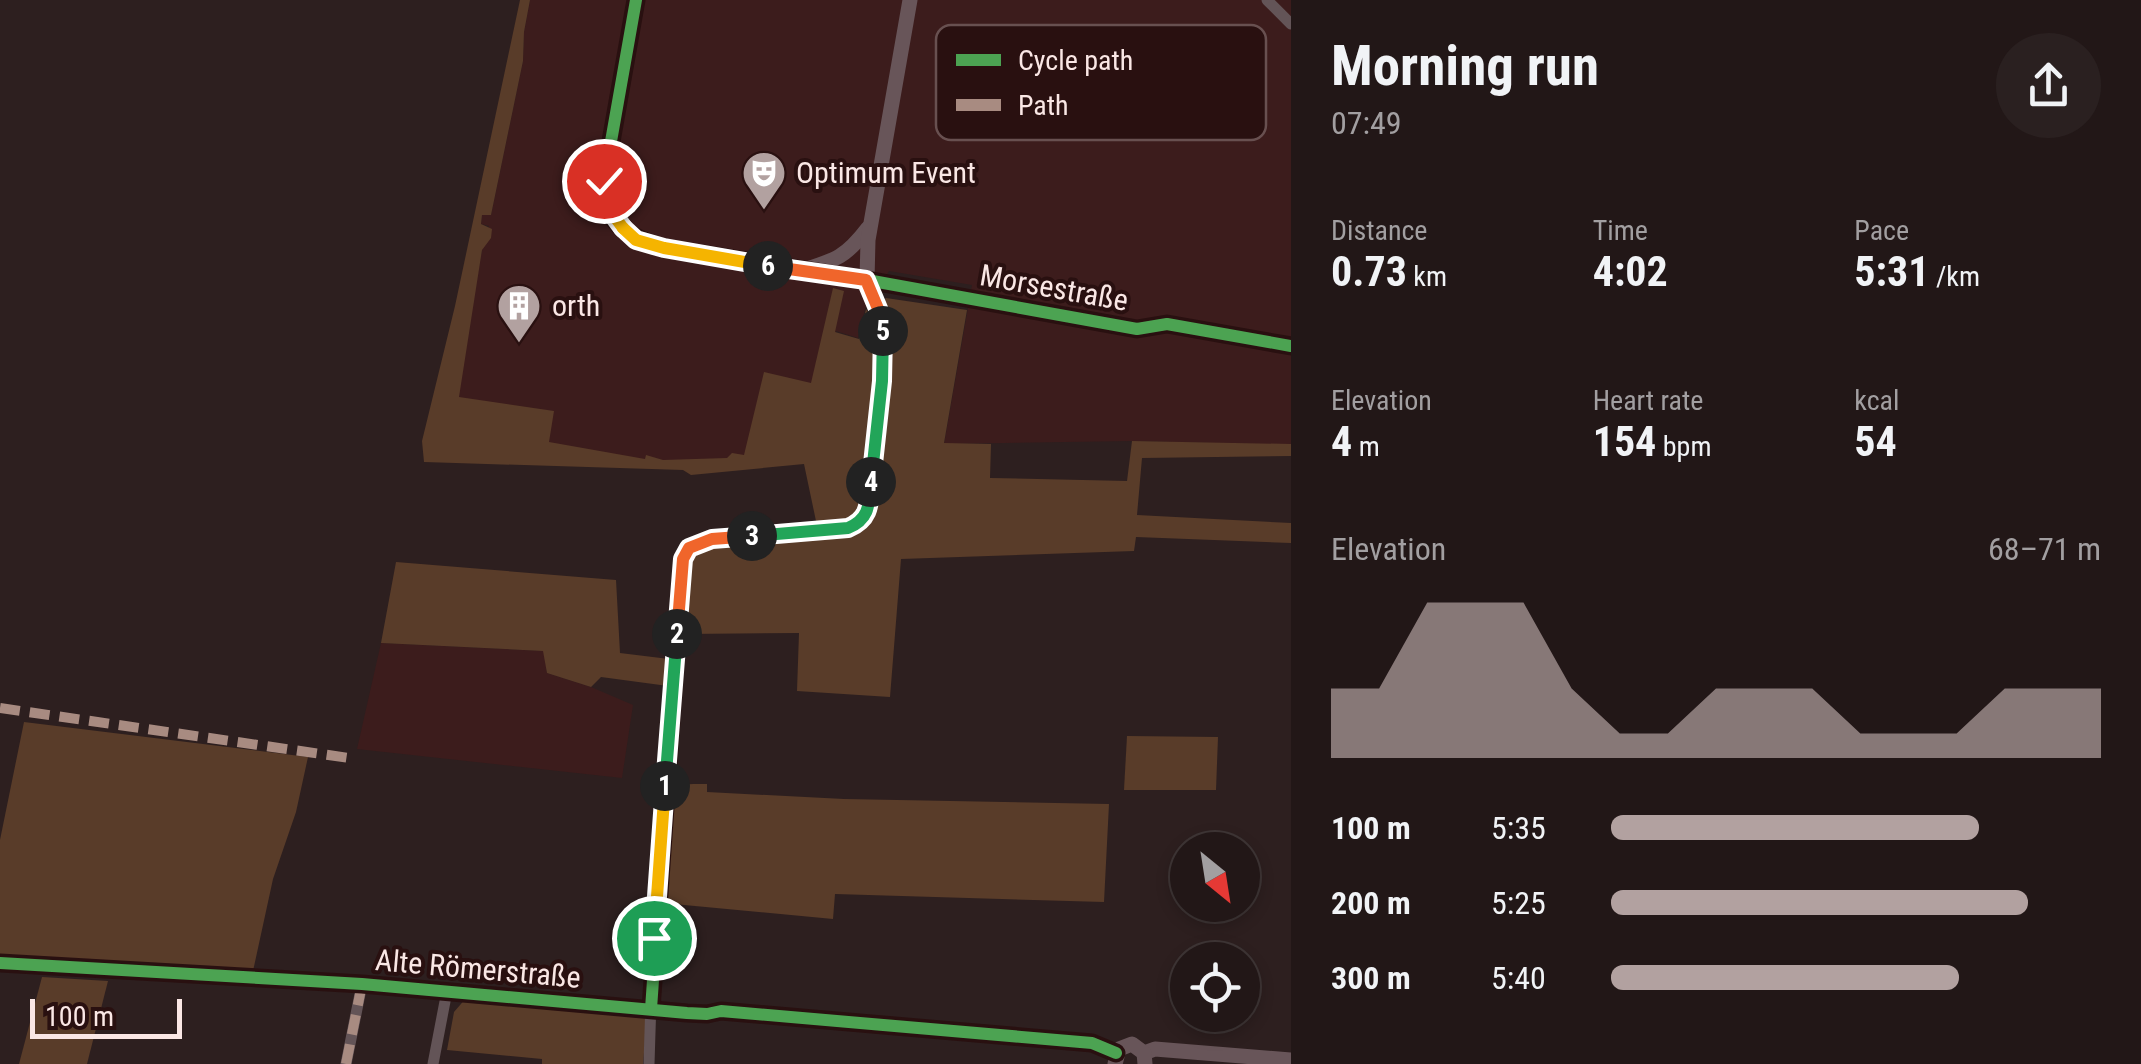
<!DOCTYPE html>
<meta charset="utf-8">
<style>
body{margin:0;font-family:"Roboto Condensed",sans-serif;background:#2a2020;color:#f1f3f6;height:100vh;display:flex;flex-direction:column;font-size:38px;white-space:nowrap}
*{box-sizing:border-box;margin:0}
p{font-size:32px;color:#a29fa1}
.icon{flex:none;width:55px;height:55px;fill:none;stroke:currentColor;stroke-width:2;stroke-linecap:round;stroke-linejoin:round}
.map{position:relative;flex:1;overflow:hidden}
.panel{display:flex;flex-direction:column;background:#221717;width:850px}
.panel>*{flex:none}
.needle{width:65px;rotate:150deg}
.controls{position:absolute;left:1170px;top:832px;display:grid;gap:20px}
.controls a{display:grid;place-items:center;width:90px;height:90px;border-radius:50%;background:#221717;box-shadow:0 5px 15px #0003,0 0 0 2px #3f3636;font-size:50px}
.scale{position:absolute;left:30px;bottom:25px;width:152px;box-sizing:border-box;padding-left:10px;border:5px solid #fae7e5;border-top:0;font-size:28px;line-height:35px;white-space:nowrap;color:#fae7e5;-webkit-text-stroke:8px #291010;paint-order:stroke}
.pin{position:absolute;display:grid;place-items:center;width:85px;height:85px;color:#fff;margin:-42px;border:5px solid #fff;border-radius:50%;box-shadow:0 2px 10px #0007}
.km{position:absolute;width:50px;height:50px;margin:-25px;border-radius:50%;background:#222;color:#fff;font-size:28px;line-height:50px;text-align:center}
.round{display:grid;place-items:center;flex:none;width:105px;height:105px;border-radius:52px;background:#2a2020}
.overview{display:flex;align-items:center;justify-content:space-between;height:170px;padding:0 40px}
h1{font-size:55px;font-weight:700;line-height:75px}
.metrics{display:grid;grid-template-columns:repeat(3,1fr);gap:15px;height:170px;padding:10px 40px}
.metrics div{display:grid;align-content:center}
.metrics b{font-size:42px;font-weight:700}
.metrics small{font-size:28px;font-weight:400}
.metrics p{font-size:28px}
.chart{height:280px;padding:20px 40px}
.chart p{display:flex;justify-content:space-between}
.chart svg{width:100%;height:180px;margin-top:10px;fill:#b2a1a0;opacity:.7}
ul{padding:0 40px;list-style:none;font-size:32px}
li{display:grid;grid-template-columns:160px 120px 1fr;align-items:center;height:75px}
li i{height:25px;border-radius:12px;background:#b2a1a0}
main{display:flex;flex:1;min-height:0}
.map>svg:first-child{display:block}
.built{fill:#3c1c1c}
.green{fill:#593c29}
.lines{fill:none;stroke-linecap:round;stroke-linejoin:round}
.street{stroke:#635457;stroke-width:11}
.secondary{stroke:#685559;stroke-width:15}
.quiet{stroke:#a88b81;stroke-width:10;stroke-dasharray:20 10;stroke-linecap:butt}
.cycleway-casing{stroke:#291010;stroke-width:19}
.cycleway{stroke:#4ca352;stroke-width:12}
.split-1-casing{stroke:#fff;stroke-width:20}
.split-2-casing{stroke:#fff;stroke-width:20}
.split-3-casing{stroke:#fff;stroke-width:20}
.split-4-casing{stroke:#fff;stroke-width:20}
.split-5-casing{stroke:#fff;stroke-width:20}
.split-6-casing{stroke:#fff;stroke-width:20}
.split-7-casing{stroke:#fff;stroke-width:20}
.split-8-casing{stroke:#fff;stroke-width:20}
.split-1{stroke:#f5b400;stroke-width:12}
.split-2{stroke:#22a559;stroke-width:12}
.split-3{stroke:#f0652b;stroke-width:12}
.split-4{stroke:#22a559;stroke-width:12}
.split-5{stroke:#22a559;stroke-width:12}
.split-6{stroke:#f0652b;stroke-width:12}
.split-7{stroke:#f5b400;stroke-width:12}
.split-8{stroke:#f5b400;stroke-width:12}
.labels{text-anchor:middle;stroke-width:8;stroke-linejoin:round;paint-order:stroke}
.poi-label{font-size:30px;fill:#fae7e5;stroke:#291010;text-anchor:start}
.street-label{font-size:30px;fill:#fae7e5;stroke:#291010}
.key{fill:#291010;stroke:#685050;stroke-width:2.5}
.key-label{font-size:28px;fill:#fae7e5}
</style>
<main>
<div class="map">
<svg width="1291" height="1064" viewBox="0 0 1291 1064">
<rect width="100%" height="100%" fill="#2d1f1f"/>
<g class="built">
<polygon points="530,0 1291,0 1291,445 1132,441 944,444 972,285 889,271 865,309 858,338 836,331 804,464 434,461 470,319 482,250 489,226 481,224 482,215 491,215 523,61 524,32"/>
<polygon points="381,643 544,651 547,673 591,687 633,705 622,778 357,749"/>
</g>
<g class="green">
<path d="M520 0H530L524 32 523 61 491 215H482L481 224 492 229 491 238 482 250 459 397 554 411 549 442 645 459 646 455 663 460 727 458 732 453 744 455 764 372 811 383 833 288 844 291 835 332 859 339 866 309C892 342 865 458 863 501L854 518 849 522 698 534 816 521 804 464 691 475 683 470 424 462 422 441 455 306Z"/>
<path d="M886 298 967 310 944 443 991 444 990 478 1127 481 1132 441 1291 444V456L1142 458 1137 515 1291 523V543L1136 537 1134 551 901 559 890 697 797 691 799 633 683 634C684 617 682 570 692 557 698 550 706 549 715 547L849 536C865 529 871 523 875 506L891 326V314L884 300Z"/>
<polygon points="396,562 616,580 620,653 669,659 668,686 601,677 591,687 547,673 543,651 381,643"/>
<polygon points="24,722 308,757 296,812 273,879 253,971 0,957 0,840"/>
<polygon points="1127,736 1218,737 1216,790 1124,790"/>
<path d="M707 784V792L844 799 1109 804 1104 902 835 894 833 919 663 903 672 794C680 782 693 784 707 784Z"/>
<polygon points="42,977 108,981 87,1064 19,1064"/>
<polygon points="467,997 644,1012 647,1018 643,1064 542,1064 542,1059 447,1050 454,1012"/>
</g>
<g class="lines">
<g class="street">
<path d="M636 0 604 181C605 189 604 199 607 206 616 231 640 241 664 248L867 280 1137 329 1167 324 1291 346"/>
<polyline points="1267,0 1291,24"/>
<polyline points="346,1064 362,984"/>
<polyline points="433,1064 447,991"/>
<path d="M649 1064 652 968 683 559 689 548 712 539 848 528C863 522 866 515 869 500L882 381 884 336 879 311 867 280"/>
</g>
<g class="secondary">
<path d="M801 271C836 260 846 257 868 228"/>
<polyline points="867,280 868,240 910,0"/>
<polyline points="0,963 362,984 687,1013 707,1014 721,1011 1092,1043 1116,1053"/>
<polyline points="1144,1053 1155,1049 1291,1060"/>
<polyline points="1115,1064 1119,1049 1132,1044 1144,1053 1145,1064"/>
</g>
<g class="quiet">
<polyline points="0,708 349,758"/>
<polyline points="346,1064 362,984"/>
</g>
<defs>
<g id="cycleway">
<path d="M636 0 604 181C605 189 604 199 607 206 616 231 640 241 664 248L867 280 1137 329 1167 324 1291 346"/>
<polyline points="0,963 362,984 687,1013 707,1014 721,1011 1092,1043 1116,1053"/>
<polyline points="651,1009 681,577"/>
</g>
</defs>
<use href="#cycleway" class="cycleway-casing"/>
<use href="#cycleway" class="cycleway"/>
</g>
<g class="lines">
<defs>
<polyline id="split-1" points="654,938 665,786"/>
<polyline id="split-2" points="665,786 677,634"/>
<polyline id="split-3" points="677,634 683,559 689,548 712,539 752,536"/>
<path id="split-4" d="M752 536 848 528C870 519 869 504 871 482"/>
<polyline id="split-5" points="871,482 882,381 883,331"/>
<polyline id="split-6" points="768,266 866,280 879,311 883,331"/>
<polyline id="split-7" points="623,228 636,240 664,248 768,266"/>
<polyline id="split-8" points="604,181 606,205 623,228"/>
</defs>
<use href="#split-1" class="split-1-casing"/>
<use href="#split-2" class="split-2-casing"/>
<use href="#split-3" class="split-3-casing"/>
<use href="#split-4" class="split-4-casing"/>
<use href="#split-5" class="split-5-casing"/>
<use href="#split-6" class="split-6-casing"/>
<use href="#split-7" class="split-7-casing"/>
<use href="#split-8" class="split-8-casing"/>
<use href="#split-1" class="split-1"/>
<use href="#split-2" class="split-2"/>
<use href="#split-3" class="split-3"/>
<use href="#split-4" class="split-4"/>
<use href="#split-5" class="split-5"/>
<use href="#split-6" class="split-6"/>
<use href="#split-7" class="split-7"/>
<use href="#split-8" class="split-8"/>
</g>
<defs>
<symbol id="theatre-pin" viewBox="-11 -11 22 30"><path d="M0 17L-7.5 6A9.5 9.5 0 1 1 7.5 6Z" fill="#b2a1a0" stroke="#291010"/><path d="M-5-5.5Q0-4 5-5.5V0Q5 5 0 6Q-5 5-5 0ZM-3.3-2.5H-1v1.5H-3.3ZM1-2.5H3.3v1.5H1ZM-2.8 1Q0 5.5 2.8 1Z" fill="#fff"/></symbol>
<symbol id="building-pin" viewBox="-11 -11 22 30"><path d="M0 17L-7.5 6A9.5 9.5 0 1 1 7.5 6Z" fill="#b2a1a0" stroke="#291010"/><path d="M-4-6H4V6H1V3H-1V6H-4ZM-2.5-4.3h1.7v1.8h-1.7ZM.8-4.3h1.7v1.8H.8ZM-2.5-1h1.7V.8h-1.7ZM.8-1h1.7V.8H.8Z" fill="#fff"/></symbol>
</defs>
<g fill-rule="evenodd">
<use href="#theatre-pin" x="739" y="148" width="50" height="68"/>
<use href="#building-pin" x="494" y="281" width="50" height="68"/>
</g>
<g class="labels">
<g class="poi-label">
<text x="796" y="183">Optimum Event</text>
<text x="552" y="316">orth</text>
</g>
<g class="street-label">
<text transform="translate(1054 288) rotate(10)" y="10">Morsestraße</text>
<text transform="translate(478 969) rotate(5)" y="10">Alte Römerstraße</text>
</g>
</g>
<rect x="936" y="25" width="330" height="115" rx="15" class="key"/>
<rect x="956" y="54" width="45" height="12" fill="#4ca352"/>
<rect x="956" y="99" width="45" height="12" fill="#a88b81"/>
<g class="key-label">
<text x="1018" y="70">Cycle path</text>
<text x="1018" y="115">Path</text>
</g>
</svg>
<div class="controls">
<a><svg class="needle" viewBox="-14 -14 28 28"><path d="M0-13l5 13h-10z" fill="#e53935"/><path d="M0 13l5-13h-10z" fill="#a29fa1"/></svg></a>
<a><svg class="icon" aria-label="locate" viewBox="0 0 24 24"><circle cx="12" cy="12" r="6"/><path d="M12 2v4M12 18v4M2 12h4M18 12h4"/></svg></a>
</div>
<div class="scale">100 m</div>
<div class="pin" style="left:654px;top:938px;background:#1e9e55"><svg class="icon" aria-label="arrive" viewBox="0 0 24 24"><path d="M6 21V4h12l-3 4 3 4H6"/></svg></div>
<div class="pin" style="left:604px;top:181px;background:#d93025"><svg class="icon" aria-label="check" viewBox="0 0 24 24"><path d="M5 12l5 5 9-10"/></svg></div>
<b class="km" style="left:665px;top:786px">1</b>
<b class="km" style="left:677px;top:634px">2</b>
<b class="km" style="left:752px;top:536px">3</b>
<b class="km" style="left:871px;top:482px">4</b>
<b class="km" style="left:883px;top:331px">5</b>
<b class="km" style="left:768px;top:266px">6</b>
</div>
<section class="panel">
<div class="overview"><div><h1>Morning run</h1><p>07:49</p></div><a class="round"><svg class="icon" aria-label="share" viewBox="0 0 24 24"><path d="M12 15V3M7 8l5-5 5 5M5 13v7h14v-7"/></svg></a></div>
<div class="metrics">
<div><p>Distance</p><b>0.73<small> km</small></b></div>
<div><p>Time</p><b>4:02</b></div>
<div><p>Pace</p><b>5:31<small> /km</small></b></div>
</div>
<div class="metrics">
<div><p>Elevation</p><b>4<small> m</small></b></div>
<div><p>Heart rate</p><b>154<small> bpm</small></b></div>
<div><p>kcal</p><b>54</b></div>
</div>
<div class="chart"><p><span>Elevation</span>68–71 m</p>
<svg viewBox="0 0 160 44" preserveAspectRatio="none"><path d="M0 44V27L10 27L20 6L30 6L40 6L50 27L60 38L70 38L80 27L90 27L100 27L110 38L120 38L130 38L140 27L150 27L160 27V44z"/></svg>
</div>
<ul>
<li><b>100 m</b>5:35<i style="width:75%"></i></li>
<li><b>200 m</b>5:25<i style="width:85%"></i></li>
<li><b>300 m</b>5:40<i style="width:71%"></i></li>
</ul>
</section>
</main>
